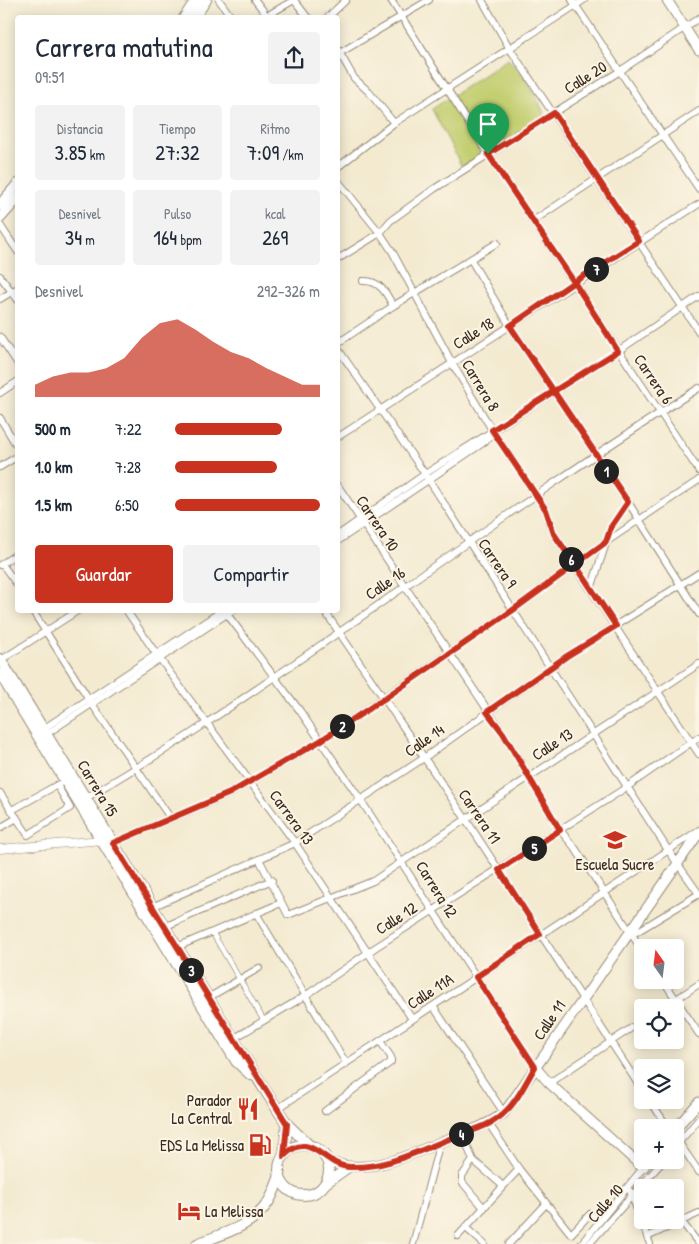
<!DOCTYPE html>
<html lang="es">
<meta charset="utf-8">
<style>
body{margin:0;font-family:"Patrick Hand",sans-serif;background:#f2f2f3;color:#1f2937;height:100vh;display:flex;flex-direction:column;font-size:19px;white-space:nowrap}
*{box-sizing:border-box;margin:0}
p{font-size:16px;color:#747a83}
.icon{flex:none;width:28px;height:28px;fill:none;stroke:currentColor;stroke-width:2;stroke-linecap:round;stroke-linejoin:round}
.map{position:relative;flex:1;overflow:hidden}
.details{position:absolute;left:15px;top:15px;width:325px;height:598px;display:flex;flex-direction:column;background:#fff;border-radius:5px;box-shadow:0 2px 12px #0003}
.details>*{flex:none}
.needle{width:32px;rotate:346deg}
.buttons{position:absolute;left:634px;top:939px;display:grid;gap:10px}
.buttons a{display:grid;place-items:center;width:50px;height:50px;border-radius:5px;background:#fff;box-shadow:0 2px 12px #0003;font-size:25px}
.pin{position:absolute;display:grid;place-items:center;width:42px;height:42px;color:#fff;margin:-51px -21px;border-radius:50% 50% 50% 0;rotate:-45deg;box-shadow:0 0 5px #0007}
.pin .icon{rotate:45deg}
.km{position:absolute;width:25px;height:25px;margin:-12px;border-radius:50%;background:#222;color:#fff;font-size:14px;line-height:25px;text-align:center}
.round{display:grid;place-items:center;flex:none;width:52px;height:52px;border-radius:5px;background:#f2f2f3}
.summary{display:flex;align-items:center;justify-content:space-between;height:85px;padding:0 20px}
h1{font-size:28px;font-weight:600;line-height:38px}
.figures{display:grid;grid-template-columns:repeat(3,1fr);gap:8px;height:85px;padding:5px 20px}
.figures div{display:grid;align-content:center;border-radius:5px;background:#f2f2f3;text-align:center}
.figures b{font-size:21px;font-weight:600}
.figures small{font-size:14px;font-weight:400}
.figures p{font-size:14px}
.chart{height:140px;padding:10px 20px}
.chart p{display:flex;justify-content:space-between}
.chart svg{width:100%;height:90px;margin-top:5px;fill:#c8321e;opacity:.7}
.action{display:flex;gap:10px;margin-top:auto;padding:10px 20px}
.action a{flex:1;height:58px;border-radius:5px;background:#c8321e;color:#fff;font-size:20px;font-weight:600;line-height:58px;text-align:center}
.action a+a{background:#f2f2f3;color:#1f2937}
ul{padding:0 20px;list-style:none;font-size:16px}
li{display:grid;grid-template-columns:80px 60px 1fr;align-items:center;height:38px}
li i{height:12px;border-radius:6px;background:#c8321e}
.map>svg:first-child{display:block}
.green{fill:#c2ce70;stroke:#7e7c47}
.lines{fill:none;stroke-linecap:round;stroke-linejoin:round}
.pedestrian-casing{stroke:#978a77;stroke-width:6}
.minor-casing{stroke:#978a77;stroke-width:8}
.tertiary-casing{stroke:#978a77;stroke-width:9}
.secondary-casing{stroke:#978a77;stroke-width:11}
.primary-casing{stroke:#978a77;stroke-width:12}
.pedestrian{stroke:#fff;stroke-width:4.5}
.minor{stroke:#fff;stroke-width:6}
.tertiary{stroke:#fff;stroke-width:8}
.secondary{stroke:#fff;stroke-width:9}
.primary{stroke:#fff;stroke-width:10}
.route-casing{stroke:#fff;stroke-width:10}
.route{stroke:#c8321e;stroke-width:6}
.labels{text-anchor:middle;stroke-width:4;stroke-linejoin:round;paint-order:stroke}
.street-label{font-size:16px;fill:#3b2a1e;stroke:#fcf5e5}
.poi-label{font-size:16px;fill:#3b2a1e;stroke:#fcf5e5;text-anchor:end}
</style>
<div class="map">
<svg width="699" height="1244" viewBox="0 0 699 1244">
<rect width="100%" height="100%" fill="#fcf5e5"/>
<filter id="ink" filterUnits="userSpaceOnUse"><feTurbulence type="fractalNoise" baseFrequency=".02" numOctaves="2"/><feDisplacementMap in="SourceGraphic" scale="10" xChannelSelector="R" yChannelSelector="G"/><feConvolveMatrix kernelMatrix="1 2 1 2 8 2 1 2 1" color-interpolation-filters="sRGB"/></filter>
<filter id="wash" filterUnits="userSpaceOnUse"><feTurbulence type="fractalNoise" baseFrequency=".0096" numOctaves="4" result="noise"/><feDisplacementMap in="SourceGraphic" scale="20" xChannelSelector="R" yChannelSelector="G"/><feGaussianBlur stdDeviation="1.12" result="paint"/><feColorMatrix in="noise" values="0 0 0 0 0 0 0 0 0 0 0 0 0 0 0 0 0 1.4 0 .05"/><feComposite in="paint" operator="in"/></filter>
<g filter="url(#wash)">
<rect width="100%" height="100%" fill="#f3ead0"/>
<path class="green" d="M508 59C525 76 536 94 545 116L462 167 432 109Z"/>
</g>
<g filter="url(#ink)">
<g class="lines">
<defs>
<g id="pedestrian">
<polyline points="607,541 611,527 628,502"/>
<polyline points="212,932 264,1021"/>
</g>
<g id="minor">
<polyline points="219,0 232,18"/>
<polyline points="255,0 268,17"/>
<polyline points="294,0 308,18"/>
<polyline points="391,0 488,154 699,471"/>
<polyline points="482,0 510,49 699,332"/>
<polyline points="572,0 699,189"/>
<polyline points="263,18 294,0"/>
<polyline points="327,18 346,0"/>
<polyline points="338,50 354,78 369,92 394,123"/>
<polyline points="338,54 429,0"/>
<polyline points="338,167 394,123 584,0"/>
<polyline points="338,181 380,233 392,251 452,363 492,430 546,510 554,534 699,754"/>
<polyline points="533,221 699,111"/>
<polyline points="0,225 18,252"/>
<polyline points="338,259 380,233 390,221 434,189 620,71 699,18"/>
<polyline points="471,260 510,326 628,502 699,614"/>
<polyline points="0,276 18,300"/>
<path d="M363 281C379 280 386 292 393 306"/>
<polyline points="0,299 18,288"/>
<polyline points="0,337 18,364"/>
<polyline points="338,343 393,306 497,243"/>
<polyline points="338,349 425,474 668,850 699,894"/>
<polyline points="0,393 18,381"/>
<polyline points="0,418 18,448"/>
<polyline points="338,437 699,204"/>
<polyline points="0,467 18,456"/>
<polyline points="338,486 503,733 560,830 575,848 642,950"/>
<polyline points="338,535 425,474 618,351 699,296"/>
<polyline points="338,541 480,445 488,439 492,432"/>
<polyline points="2,564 18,586"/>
<polyline points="0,565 18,553"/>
<polyline points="591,589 606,543"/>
<polyline points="32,610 92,704 171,819"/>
<polyline points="126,610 157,655 295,843 412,1019"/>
<polyline points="224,610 300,711 360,799 535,1067"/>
<polyline points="324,610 465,818 642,1090"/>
<polyline points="1,660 79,610"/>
<polyline points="40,731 223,610"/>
<polyline points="45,735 233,610"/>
<polyline points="0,793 28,835 70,808 57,785"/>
<path d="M86 798C127 773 169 749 208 722 373 612 531 493 699 388"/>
<polyline points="12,810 59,784"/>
<polyline points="0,828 17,818"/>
<polyline points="113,843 231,793 320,741 513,610 606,542 699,480"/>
<polyline points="259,859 288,915 373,881 699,664"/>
<polyline points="152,907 295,843 424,758 567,656 699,573"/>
<polyline points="256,913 346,1063"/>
<polyline points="164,927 272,880"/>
<polyline points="630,936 699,894"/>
<polyline points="177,947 281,903"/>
<polyline points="663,980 699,1034"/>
<polyline points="208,998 259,968"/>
<polyline points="433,1006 504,1113"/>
<polyline points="663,1008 699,984"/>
<polyline points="233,1039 305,996 376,947 627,787 699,737"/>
<polyline points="549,1083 642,1021"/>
<polyline points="650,1100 668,1128"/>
<polyline points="277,1109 699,830"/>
<polyline points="325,1111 391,1062 391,1057 380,1041"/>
<polyline points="489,1124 519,1169 571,1234 590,1214 600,1221"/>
<polyline points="462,1134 473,1160 462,1176 462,1182 484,1208"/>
<polyline points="675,1137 699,1172"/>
<polyline points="675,1147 699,1119"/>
<polyline points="473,1160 503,1186"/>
<polyline points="630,1191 650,1244"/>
<polyline points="682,1222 699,1244"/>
<polyline points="466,1228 484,1244"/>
<polyline points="458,1236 519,1169"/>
<polyline points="647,1237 699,1213"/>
<polyline points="413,1244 440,1142"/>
<polyline points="509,1244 546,1204"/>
<polyline points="581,1244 643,1168"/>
<polyline points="589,1244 664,1160"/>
</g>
<polyline id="tertiary" points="0,849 102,840"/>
<g id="secondary">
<polyline points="667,0 699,50"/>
<polyline points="535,1067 549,1083 643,1168 649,1160"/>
<polyline points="675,1129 699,1102"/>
<path d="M326 1160C366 1177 404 1157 441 1142 463 1133 485 1127 504 1113L699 833"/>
<polyline points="325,1184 349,1167"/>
</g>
<g id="primary">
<polyline points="184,18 196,0"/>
<polyline points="194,18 206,0"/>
<polyline points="0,205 18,184"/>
<polyline points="0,218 18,198"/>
<polyline points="0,659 263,1087 287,1124 310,1146"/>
<polyline points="0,674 236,1061 251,1075"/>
<circle cx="304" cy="1170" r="25"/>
<polyline points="284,1156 287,1124"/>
<path d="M197 1244C221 1234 251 1227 267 1204 273 1196 276 1185 280 1176"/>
</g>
</defs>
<use href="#pedestrian" class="pedestrian-casing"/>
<use href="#minor" class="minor-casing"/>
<use href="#tertiary" class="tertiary-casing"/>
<use href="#secondary" class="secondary-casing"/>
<use href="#primary" class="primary-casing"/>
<use href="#pedestrian" class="pedestrian"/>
<use href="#minor" class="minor"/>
<use href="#tertiary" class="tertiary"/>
<use href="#secondary" class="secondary"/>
<use href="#primary" class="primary"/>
</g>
</g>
<g class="lines" filter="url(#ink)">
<defs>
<path id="route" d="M488 154 574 282 510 326 628 502 611 527 606 542 513 610 385 698 320 741 230 793 113 843 287 1124 284 1156C310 1128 324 1167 350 1167 387 1168 418 1151 452 1138 469 1131 489 1127 503 1114 517 1102 526 1082 535 1067L476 977 540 934 499 870 560 830 503 733 487 712 567 656 616 626 585 579 554 534 546 510 492 430 618 351 574 282 639 241 554 113 488 154"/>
</defs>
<use href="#route" class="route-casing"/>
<use href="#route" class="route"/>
</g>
<defs>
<symbol id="school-bare" viewBox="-9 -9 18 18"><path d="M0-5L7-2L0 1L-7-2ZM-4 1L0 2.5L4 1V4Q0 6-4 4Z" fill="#c8321e" stroke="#fcf5e5" stroke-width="2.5" paint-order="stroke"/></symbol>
<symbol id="restaurant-bare" viewBox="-9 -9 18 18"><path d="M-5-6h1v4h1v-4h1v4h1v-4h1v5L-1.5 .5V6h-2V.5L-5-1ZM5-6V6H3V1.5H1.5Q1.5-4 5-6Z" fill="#c8321e" stroke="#fcf5e5" stroke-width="2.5" paint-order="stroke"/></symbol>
<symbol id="fuel-bare" viewBox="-9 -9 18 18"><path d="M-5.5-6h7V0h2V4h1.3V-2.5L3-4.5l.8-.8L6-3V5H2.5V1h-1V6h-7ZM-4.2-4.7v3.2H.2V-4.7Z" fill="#c8321e" stroke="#fcf5e5" stroke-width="2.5" paint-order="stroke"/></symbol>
<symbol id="hotel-bare" viewBox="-9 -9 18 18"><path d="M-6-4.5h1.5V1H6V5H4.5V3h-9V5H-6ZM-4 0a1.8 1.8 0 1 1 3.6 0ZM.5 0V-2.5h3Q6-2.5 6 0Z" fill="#c8321e" stroke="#fcf5e5" stroke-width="2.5" paint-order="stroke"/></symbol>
</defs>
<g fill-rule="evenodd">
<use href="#school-bare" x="599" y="824" width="32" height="32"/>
<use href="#restaurant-bare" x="232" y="1093" width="32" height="32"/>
<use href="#fuel-bare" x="244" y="1129" width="32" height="32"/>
<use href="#hotel-bare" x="173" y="1195" width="32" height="32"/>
</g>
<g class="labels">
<g class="street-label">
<text transform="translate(585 77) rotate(-32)" y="6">Calle 20</text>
<text transform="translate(473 333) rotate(-32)" y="6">Calle 18</text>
<text transform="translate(654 379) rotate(56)" y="6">Carrera 6</text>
<text transform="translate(481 385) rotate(59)" y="6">Carrera 8</text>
<text transform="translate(378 523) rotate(56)" y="6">Carrera 10</text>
<text transform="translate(498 563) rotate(56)" y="6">Carrera 9</text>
<text transform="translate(385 583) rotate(-35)" y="6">Calle 16</text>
<text transform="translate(424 740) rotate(-35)" y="6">Calle 14</text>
<text transform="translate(552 744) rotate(-33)" y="6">Calle 13</text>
<text transform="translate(98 788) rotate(59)" y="6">Carrera 15</text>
<text transform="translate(480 816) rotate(56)" y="6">Carrera 11</text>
<text transform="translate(292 817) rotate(54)" y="6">Carrera 13</text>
<text transform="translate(437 889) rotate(58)" y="6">Carrera 12</text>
<text transform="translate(396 918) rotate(-33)" y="6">Calle 12</text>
<text transform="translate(430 991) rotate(-33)" y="6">Calle 11A</text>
<text transform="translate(549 1020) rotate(-56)" y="6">Calle 11</text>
<text transform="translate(605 1203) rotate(-49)" y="6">Calle 10</text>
</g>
<g class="poi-label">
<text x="615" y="870" text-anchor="middle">Escuela Sucre</text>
<text x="232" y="1106">Parador<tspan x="232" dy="18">La Central</tspan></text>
<text x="244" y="1151">EDS La Melissa</text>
<text x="205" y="1217" text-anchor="start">La Melissa</text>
</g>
</g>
</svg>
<div class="buttons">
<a><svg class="needle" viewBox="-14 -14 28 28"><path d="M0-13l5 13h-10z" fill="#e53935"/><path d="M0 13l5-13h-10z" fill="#747a83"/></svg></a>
<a><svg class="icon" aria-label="locate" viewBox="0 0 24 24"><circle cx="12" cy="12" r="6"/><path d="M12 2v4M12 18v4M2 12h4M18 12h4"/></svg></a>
<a><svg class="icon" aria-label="layers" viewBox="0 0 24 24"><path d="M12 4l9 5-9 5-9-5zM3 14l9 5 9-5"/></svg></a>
<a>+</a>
<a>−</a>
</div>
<div class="pin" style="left:488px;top:154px;background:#1e9e55"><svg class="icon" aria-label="arrive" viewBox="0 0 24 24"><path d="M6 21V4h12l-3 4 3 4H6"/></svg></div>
<b class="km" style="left:606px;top:471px">1</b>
<b class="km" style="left:342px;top:726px">2</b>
<b class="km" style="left:191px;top:970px">3</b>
<b class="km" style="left:461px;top:1134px">4</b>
<b class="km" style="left:534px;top:848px">5</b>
<b class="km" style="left:571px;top:559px">6</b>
<b class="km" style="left:596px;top:269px">7</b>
<section class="details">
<div class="summary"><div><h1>Carrera matutina</h1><p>09:51</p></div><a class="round"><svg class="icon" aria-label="share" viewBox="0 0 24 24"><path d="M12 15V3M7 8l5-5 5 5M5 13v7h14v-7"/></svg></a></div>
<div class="figures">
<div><p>Distancia</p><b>3.85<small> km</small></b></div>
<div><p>Tiempo</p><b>27:32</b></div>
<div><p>Ritmo</p><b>7:09<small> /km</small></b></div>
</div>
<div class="figures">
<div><p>Desnivel</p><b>34<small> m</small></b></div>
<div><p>Pulso</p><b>164<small> bpm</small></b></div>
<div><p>kcal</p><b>269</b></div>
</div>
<div class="chart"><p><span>Desnivel</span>292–326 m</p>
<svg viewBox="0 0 160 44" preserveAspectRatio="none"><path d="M0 44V38L10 34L20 32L30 32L40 30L50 25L60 15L70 8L80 6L90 11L100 17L110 22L120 25L130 30L140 34L150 38L160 38V44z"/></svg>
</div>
<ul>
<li><b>500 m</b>7:22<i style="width:74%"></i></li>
<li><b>1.0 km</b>7:28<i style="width:70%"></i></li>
<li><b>1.5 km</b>6:50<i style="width:100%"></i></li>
</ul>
<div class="action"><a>Guardar</a><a>Compartir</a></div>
</section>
</div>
